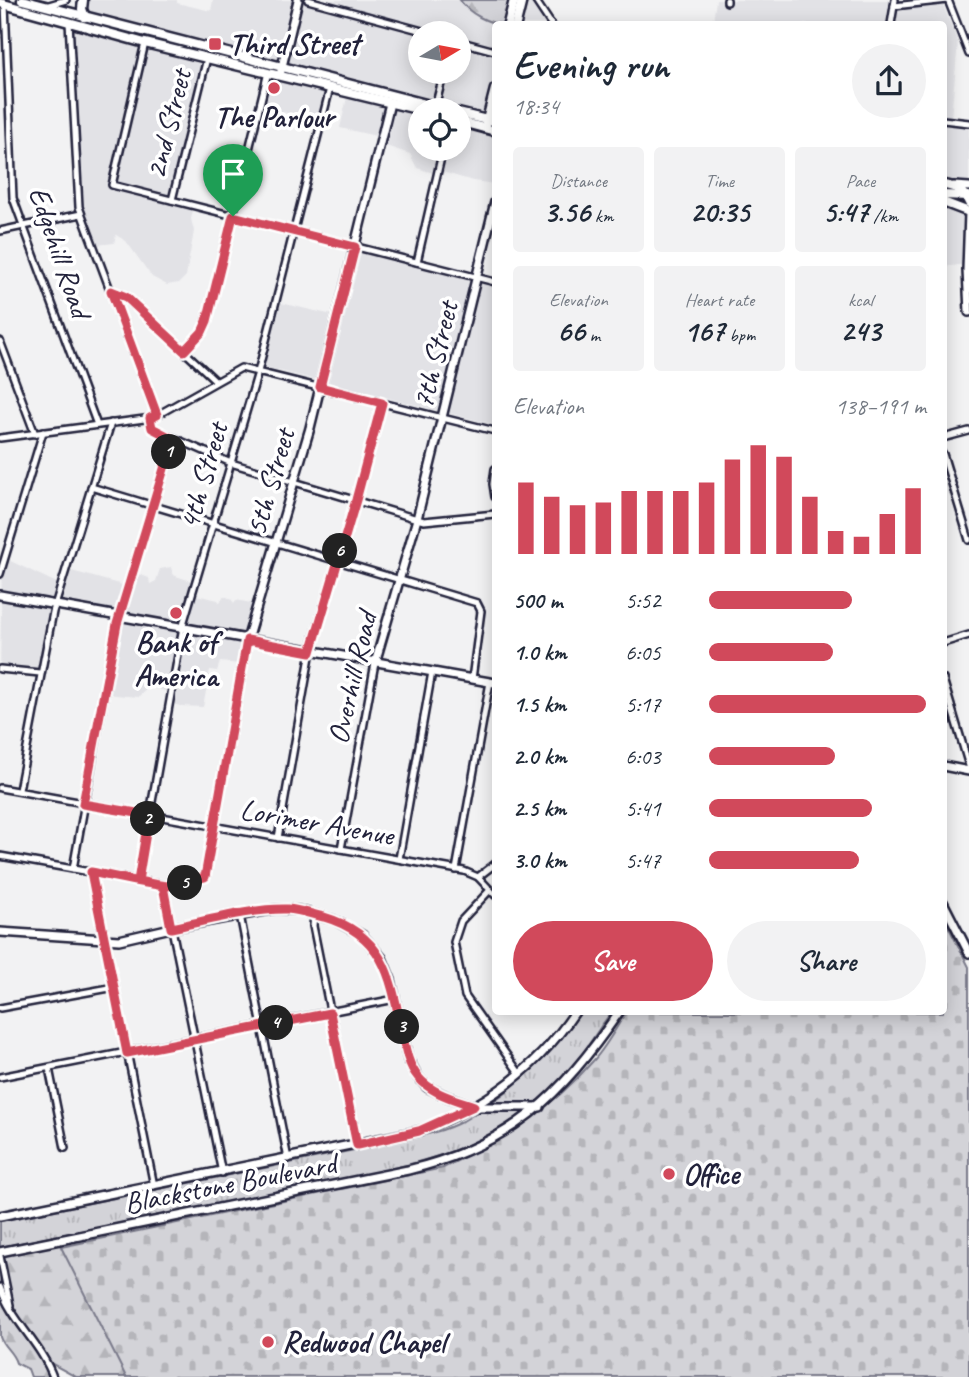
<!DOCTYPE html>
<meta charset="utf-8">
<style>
body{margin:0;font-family:Caveat,sans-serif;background:#f2f2f3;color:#1f2937;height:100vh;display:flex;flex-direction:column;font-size:26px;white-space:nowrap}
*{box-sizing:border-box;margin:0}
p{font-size:23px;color:#747a83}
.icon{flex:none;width:38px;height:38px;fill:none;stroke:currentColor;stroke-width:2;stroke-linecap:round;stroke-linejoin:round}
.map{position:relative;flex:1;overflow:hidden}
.drawer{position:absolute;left:492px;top:21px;width:455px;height:994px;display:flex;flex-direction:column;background:#fff;border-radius:7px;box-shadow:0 4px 18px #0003}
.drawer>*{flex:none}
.needle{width:46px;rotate:80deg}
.buttons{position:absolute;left:408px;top:21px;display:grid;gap:14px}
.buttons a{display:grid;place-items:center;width:63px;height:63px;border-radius:50%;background:#fff;box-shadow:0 4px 18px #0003;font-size:35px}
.pin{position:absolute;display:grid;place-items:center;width:60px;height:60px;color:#fff;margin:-72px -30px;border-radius:50% 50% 50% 0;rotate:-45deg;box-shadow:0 0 7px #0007}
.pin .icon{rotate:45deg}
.km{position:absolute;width:35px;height:35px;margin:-18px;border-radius:50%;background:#222;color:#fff;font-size:19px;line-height:35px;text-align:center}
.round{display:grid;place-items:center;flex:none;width:74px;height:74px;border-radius:37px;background:#f2f2f3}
.headline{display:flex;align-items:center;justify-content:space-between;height:119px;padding:0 21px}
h1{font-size:38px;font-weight:700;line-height:52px}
.stats{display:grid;grid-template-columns:repeat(3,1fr);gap:10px;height:119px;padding:7px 21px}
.stats div{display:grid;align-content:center;border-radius:7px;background:#f2f2f3;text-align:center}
.stats b{font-size:30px;font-weight:700}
.stats small{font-size:19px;font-weight:400}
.stats p{font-size:19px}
.chart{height:196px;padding:14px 21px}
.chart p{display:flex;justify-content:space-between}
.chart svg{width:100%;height:126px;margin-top:7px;stroke:#d1495b;stroke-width:6}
.button{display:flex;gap:14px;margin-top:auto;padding:14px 21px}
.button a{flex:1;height:80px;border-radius:42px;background:#d1495b;color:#fff;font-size:28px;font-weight:700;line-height:80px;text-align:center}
.button a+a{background:#f2f2f3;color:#1f2937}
ul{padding:0 21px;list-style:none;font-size:23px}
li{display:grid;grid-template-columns:112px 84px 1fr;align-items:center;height:52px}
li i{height:18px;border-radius:9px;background:#d1495b}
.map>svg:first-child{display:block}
.built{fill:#e2e2e6;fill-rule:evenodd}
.forest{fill:url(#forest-firs);stroke:#7a7a8a;stroke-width:2}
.cemetery{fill:url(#cemetery-stones);stroke:#7a7a8a;stroke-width:2}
.park{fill:url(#park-tufts);stroke:#7a7a8a;stroke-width:2}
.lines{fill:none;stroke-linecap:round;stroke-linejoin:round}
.street-casing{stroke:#22223b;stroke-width:10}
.secondary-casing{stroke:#22223b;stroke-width:12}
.primary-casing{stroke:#22223b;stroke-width:13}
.street{stroke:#fff;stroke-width:5}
.secondary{stroke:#fff;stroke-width:7}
.primary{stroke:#fff;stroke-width:8}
.route-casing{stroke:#fff;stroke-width:14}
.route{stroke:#d1495b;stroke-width:9}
.poi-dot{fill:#d1495b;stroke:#fff;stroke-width:2.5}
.labels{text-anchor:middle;stroke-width:7;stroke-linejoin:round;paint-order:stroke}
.poi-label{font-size:30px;font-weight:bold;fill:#22223b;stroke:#fff;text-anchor:start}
.street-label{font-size:30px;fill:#22223b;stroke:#fff}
</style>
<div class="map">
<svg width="969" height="1377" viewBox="0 0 969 1377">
<defs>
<pattern id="forest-firs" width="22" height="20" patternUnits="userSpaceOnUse" patternTransform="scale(1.75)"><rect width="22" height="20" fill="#d3d3d8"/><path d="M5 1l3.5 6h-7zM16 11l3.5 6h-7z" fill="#b5b5ba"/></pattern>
<pattern id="cemetery-stones" width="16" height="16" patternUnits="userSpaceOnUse" patternTransform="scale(1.75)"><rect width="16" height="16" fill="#d3d3d8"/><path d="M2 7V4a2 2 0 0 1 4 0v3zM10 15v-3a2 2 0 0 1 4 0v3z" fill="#b5b5ba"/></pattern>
<pattern id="park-tufts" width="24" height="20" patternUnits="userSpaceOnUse" patternTransform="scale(1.75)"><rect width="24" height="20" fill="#d3d3d8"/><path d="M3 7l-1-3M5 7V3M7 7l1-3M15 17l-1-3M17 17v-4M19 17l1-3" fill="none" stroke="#b5b5ba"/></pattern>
</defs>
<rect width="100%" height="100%" fill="#f2f2f3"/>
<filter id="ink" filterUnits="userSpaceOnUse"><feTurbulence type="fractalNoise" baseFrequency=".0143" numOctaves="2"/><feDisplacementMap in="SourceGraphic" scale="14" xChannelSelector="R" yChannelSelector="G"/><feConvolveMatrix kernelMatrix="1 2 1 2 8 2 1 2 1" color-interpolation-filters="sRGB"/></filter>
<g filter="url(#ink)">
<g class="built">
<path d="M87 0H177V3L211 11 213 0H460L465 8 495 25V184L473 181 439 171 436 174 417 168 410 154 380 144 381 137 340 128 348 93 330 89 324 91 326 104 321 122 260 106 268 75 323 86 321 76 229 54 205 42 94 14 87 10ZM420 33H458V72H420ZM420 110H458V149H420Z"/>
<polygon points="513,0 536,0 549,24 505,24"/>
<polygon points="716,0 941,0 958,42 951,118 943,117 943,24 732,24 713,22"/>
<polygon points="75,29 203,61 167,203 193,210 191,219 194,231 186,276 179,283 167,285 152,277 126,241 116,235 114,243 96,245 75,186 73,31"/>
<polygon points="943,122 969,125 969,183 943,179"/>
<polygon points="943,198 963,202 969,209 967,264 943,267"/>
<polygon points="358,252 495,286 495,425 264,367 281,303 341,317"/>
<polygon points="2,557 61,585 68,570 126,586 133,572 149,578 150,584 156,581 160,569 171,567 173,575 194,582 192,594 218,600 220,603 223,597 227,597 231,599 234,603 236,600 256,604 240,664 220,662 217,671 210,670 203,707 180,706 168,702 169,692 149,687 138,697 115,695 103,692 117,619 51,608 38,675 0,672"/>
</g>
<g class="forest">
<path d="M460 0H513L505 24C490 25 468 13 460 0Z"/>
<path d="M143 1225 184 1377H76L45 1360 50 1377H31L28 1369 16 1363C13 1352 3 1347 0 1337V1256Z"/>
</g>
<path class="cemetery" d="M943 916 969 967V1377H126L61 1247 443 1168C499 1141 552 1109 593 1061 606 1047 616 1028 626 1012H943Z"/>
<path class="park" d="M581 1012H612C600 1026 590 1044 578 1060 522 1130 467 1151 383 1171L0 1247V1221L384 1144C410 1138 439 1134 463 1121 510 1094 550 1056 581 1012Z"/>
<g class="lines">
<defs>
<g id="street">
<polyline points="308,0 430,33"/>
<polyline points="535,0 551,24"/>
<polyline points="948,0 969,54"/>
<polyline points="727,2 727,0"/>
<polyline points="5,4 13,198 97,425"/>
<polyline points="49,5 66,0"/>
<polyline points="894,6 948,0"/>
<polyline points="69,22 79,207 157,415"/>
<polyline points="891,24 895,0"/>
<polyline points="458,41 495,51"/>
<polyline points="145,43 112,185 495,282"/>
<polyline points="435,107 444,72"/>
<polyline points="943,120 969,123"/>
<polyline points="172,200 207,58"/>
<polyline points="0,231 81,214"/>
<polyline points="417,262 443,149"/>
<polyline points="111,291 126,297 216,381"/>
<polyline points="0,341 35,434"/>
<polyline points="184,351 202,332 207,321 268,72"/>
<polyline points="150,418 152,428 156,430 231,463 424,521 495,514"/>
<polyline points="0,438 152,418 241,368 495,431"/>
<polyline points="943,438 969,431"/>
<polyline points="943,454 969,540"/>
<polyline points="495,469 493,484 495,497"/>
<polyline points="91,487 477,603 481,611 472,679"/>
<polyline points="0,574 43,432"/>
<polyline points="943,643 969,635"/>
<polyline points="0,669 40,673"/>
<polyline points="943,679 969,766"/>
<polyline points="0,788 464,871 478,877 495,895"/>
<polyline points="19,790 53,612 111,423"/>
<polyline points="278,838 312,645 356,500 382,403"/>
<polyline points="341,849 375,663"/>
<polyline points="0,856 163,885 174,885 205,877 247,640"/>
<polyline points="399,859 432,672"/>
<polyline points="73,869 117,624 173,439"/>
<polyline points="456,870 490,682"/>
<polyline points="91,872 154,1186"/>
<polyline points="478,877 495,864"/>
<polyline points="138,881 184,621 258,372 330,88"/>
<polyline points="163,885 222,1173"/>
<polyline points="490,890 461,921 454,942 465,996 520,1074"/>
<polyline points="314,914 313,926 357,1145"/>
<polyline points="240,915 288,1159"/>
<polyline points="0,1008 115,987"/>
<polyline points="49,1068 65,1148"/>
<polyline points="0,1077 395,999"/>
<polyline points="0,1256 10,1305"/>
<path d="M0 1287C11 1320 41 1344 53 1377"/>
</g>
<g id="secondary">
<polyline points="280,75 298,0"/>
<polyline points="954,186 969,187"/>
<polyline points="969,212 967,270 969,312"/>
<polyline points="0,595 495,683"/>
<polyline points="247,640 310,428 390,103"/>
<polyline points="375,663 417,519 495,202"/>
<polyline points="943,766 969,771"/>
<polyline points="943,902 969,953"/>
<polyline points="0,932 119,940 171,928 276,909 298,910 334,920 362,935 382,958 391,980 408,1059 418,1077 427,1087 448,1097 476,1107 540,1107"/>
<path d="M0 1216 419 1131C483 1108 537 1069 575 1012"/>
<path d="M0 1252 408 1170C511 1145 560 1097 619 1012"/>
</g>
<g id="primary">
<polyline points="22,0 449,110"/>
<polyline points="83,0 82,9 85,17"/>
<polyline points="0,3 145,43 421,110"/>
<polyline points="508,24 514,0"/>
<polyline points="516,24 522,0"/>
<polyline points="458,113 495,122"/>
<polyline points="458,121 495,131"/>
<polyline points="485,128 495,89"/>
<path d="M943 185C956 186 964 191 969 203"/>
<polyline points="943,195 968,196"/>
<polyline points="943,202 969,212"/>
</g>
</defs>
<use href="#street" class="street-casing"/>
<use href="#secondary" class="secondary-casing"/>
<use href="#primary" class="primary-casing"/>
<use href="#street" class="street"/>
<use href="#secondary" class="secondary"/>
<use href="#primary" class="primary"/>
</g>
</g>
<g class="lines" filter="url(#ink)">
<defs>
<path id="route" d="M233 216 207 321 202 332 184 351 126 297 111 291 157 415 150 418 152 428 173 439 117 624 83 804 149 815 138 881 163 886 171 928C206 921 252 908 287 909 300 910 311 914 324 917 382 934 390 973 401 1027 405 1044 406 1062 418 1077 432 1094 454 1099 474 1106L419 1131 357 1145 330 1013 127 1053 91 872C117 877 143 884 168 886L205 877 247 640 311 652 356 500 382 403 320 387 355 247 233 216"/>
</defs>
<use href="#route" class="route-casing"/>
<use href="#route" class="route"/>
</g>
<g class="poi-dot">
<rect x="208" y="37" width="14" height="14" rx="3.5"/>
<circle cx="274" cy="88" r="7"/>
<circle cx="176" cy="613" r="7"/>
<circle cx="669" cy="1174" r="7"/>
<circle cx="268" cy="1342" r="7"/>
</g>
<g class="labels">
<g class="poi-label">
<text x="229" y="54">Third Street</text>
<text x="274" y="127" text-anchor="middle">The Parlour</text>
<text x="176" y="652" text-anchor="middle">Bank of<tspan x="176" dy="34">America</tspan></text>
<text x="683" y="1184">Office</text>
<text x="282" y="1352">Redwood Chapel</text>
</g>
<g class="street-label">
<text transform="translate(168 124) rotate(-76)" y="10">2nd Street</text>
<text transform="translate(60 252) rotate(71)" y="10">Edgehill Road</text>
<text transform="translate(435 355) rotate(-76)" y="10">7th Street</text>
<text transform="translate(203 476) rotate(-74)" y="10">4th Street</text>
<text transform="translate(270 482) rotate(-74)" y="10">5th Street</text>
<text transform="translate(352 678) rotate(-77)" y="10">Overhill Road</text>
<text transform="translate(317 822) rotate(10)" y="10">Lorimer Avenue</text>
<text transform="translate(230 1183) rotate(-11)" y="10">Blackstone Boulevard</text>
</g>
</g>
</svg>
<div class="buttons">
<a><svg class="needle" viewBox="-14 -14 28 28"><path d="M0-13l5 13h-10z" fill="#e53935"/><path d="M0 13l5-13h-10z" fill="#747a83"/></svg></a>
<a><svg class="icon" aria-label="locate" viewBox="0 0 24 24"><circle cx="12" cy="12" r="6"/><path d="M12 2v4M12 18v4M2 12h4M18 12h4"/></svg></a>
</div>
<div class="pin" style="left:233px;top:216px;background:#1e9e55"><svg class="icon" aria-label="arrive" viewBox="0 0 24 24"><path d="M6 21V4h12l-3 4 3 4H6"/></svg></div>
<b class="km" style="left:169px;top:452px">1</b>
<b class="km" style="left:148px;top:819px">2</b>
<b class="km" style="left:402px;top:1027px">3</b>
<b class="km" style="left:276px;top:1023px">4</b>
<b class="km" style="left:185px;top:883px">5</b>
<b class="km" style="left:340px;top:551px">6</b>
<section class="drawer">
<div class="headline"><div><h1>Evening run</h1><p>18:34</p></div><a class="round"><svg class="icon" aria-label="share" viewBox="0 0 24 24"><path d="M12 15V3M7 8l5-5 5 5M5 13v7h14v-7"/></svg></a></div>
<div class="stats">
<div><p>Distance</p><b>3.56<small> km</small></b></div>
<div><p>Time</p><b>20:35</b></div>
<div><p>Pace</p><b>5:47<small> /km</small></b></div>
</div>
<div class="stats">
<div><p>Elevation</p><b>66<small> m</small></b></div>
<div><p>Heart rate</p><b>167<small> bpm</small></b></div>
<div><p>kcal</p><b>243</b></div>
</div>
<div class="chart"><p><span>Elevation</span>138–191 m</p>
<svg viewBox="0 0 160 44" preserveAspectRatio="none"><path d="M5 44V19M15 44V24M25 44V27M35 44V26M45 44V22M55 44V22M65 44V22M75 44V19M85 44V11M95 44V6M105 44V10M115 44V24M125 44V36M135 44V38M145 44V30M155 44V21"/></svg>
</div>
<ul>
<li><b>500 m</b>5:52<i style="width:66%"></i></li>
<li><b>1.0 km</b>6:05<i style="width:57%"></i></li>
<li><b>1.5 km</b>5:17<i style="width:100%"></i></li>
<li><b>2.0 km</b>6:03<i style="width:58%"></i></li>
<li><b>2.5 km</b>5:41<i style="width:75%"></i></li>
<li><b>3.0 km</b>5:47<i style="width:69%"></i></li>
</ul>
<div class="button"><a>Save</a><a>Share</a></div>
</section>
</div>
